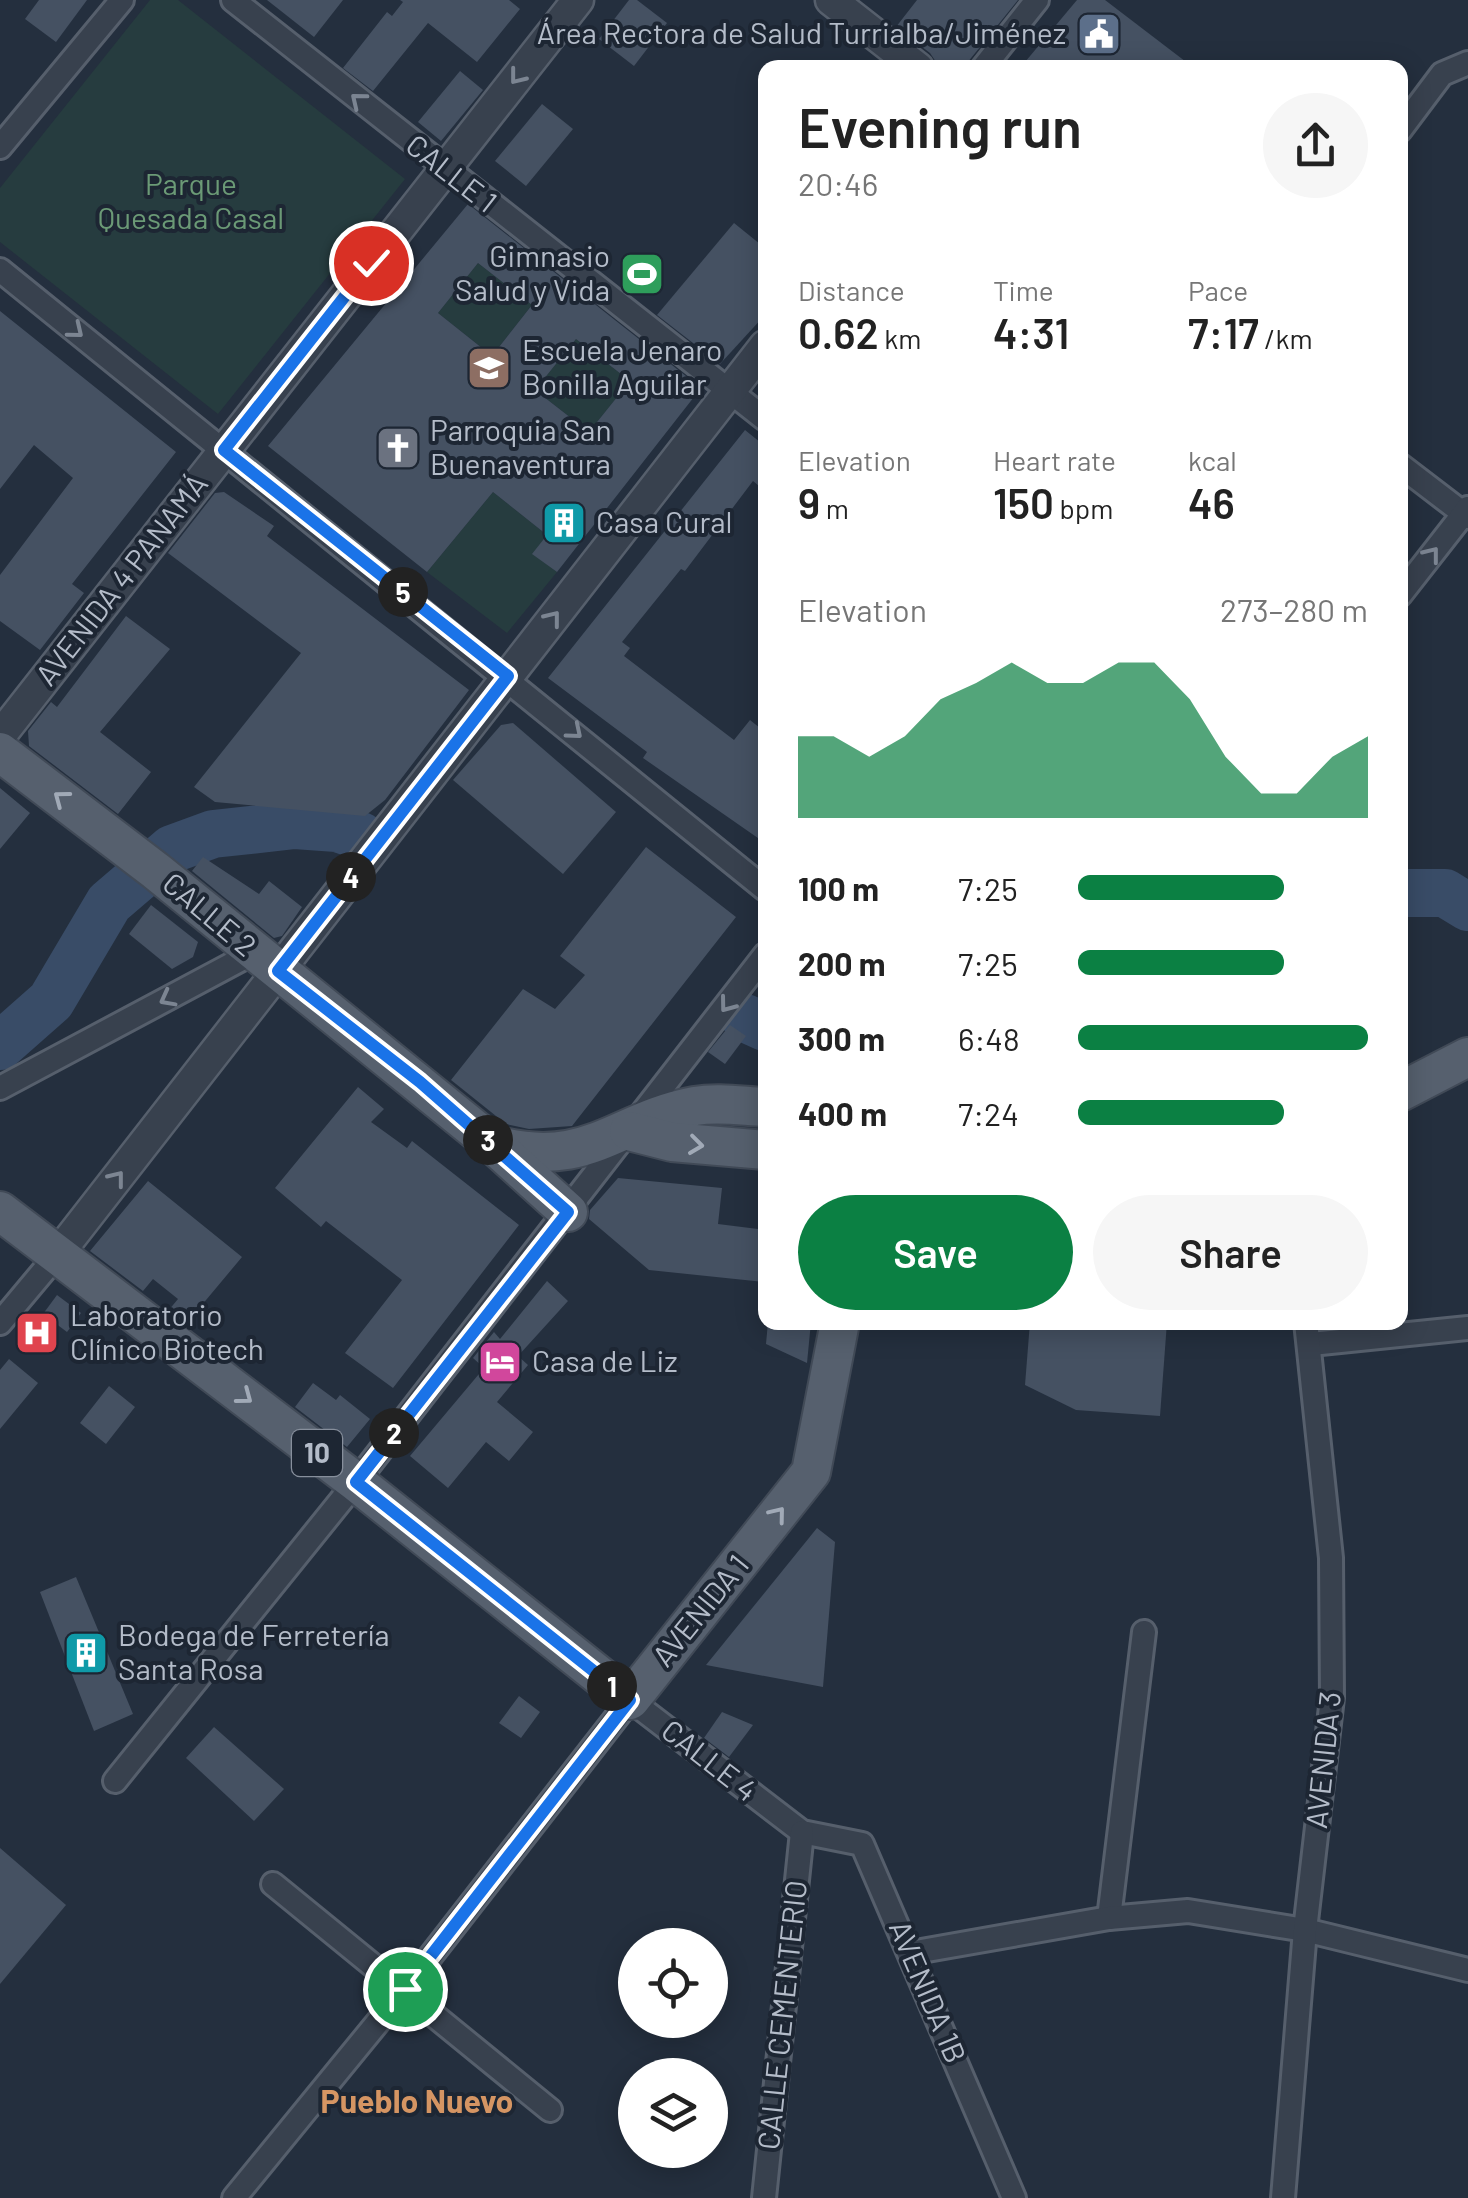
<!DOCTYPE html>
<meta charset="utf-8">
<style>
body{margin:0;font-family:Barlow,sans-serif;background:#f6f6f6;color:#222;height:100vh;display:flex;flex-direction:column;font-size:38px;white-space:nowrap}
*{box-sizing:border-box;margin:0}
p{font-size:32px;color:#767676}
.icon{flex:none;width:55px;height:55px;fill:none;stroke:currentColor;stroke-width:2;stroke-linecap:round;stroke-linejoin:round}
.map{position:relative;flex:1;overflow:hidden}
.panel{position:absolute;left:758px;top:60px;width:650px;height:1270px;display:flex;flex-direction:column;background:#fff;border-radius:20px;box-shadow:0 5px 25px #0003}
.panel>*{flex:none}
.fabs{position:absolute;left:618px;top:1928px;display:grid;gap:20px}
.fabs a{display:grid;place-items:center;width:110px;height:110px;border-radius:50%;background:#fff;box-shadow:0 5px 25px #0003;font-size:50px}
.pin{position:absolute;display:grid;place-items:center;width:85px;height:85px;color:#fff;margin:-42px;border:5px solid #fff;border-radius:50%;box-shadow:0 2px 10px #0007}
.km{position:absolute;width:50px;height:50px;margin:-25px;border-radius:50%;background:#222;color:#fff;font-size:28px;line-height:50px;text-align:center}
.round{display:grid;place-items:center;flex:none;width:105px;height:105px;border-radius:52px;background:#f6f6f6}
.summary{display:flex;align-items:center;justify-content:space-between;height:170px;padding:0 40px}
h1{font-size:55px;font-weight:600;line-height:75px}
.metrics{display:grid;grid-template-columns:repeat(3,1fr);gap:15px;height:170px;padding:10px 40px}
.metrics div{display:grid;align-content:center}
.metrics b{font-size:42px;font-weight:600}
.metrics small{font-size:28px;font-weight:400}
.metrics p{font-size:28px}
.chart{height:280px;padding:20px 40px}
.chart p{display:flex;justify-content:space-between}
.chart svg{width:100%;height:180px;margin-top:10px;fill:#0b8043;opacity:.7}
.button{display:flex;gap:20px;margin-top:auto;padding:20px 40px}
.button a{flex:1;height:115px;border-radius:60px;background:#0b8043;color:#fff;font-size:40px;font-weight:600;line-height:115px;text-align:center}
.button a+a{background:#f6f6f6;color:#222}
ul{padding:0 40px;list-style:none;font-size:32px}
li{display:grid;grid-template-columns:160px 120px 1fr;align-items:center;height:75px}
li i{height:25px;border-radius:12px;background:#0b8043}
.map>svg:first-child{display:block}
.green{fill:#263c3f}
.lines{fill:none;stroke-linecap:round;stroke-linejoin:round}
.river{stroke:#394c67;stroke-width:48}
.building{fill:#455162;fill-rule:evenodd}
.minor-casing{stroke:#565f6c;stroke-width:28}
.tertiary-casing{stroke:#565f6c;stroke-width:35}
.primary-casing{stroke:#414a57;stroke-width:42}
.minor{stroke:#38414e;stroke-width:22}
.tertiary{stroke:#38414e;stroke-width:30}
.primary{stroke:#56606e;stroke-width:38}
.oneway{stroke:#7c8592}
.oneway2{stroke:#a1aab7}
.route-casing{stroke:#fff;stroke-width:20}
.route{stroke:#1a73e8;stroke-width:12}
.labels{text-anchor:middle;stroke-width:8;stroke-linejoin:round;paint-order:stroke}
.shield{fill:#1d2633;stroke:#878f9c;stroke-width:2.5}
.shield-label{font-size:28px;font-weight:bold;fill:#b4bcc9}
.poi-label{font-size:30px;fill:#b4bcc9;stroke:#1d2633;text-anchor:start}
.street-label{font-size:30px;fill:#b4bcc9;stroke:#1d2633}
.park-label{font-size:30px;fill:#6b9a76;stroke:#1d2633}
.neighbourhood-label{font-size:32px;font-weight:bold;fill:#d59563;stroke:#1d2633}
</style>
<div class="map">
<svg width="1468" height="2198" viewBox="0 0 1468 2198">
<rect width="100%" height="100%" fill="#242f3e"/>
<g class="green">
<polygon points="150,0 178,0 405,179 218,414 0,242 0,188"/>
<polygon points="478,263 532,305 492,356 438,313"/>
<polygon points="576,339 630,381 589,432 535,390"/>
<polygon points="493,492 547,535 533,554 557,572 507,633 427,572"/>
</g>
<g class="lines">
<g class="river">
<polyline points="1400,893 1445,893 1468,907"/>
<polyline points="745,1018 765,1027"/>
<polyline points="0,1046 51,1001 109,903 172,849 213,834 295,825 337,828 361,836"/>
</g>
</g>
<g class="building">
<polygon points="39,0 87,0 56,42 25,19"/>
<polygon points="267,0 343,0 314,37"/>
<polygon points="400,0 509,0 520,9 477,62 428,23 373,91 343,68 387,12 392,16 403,2"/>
<polygon points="629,0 637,0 667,23 634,66 599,39"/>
<polygon points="917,0 1018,0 963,68 940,68 930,53 896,27"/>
<polygon points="1077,0 1105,0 1194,68 1020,68"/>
<polygon points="460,71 483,90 441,141 418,122"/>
<polygon points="542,104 573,129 526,186 495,161"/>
<path d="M468 204 701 388 557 572 532 554 547 535 493 492 427 572 268 446ZM478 263 532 305 492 356 438 313ZM576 339 630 381 589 432 535 390Z"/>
<polygon points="734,223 765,248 765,315 720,364 657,315"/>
<polygon points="0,311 176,452 72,584 84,593 40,650 0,621 0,575 73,478 34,445 0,489"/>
<polygon points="745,430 765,446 765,491 753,481 685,571 681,569 622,642 630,648 624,656 734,740 750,720 765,732 765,843 643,758 647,752 548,678"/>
<polygon points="224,492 274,526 267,536 469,690 385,800 365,816 215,802 194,787 301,653 168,553 215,493"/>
<polygon points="126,616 170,649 100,732 151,772 118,814 29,746 28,731 51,702 57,707"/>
<polygon points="513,723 616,812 563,874 453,780 501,725"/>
<polygon points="0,788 30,813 0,849"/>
<polygon points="646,847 736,917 572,1126 529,1129 506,1124 451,1080 523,989 555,1009 585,975 560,956"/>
<polygon points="203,857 259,894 269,881 302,907 282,936 274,938 192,871"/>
<polygon points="151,905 198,942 193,957 172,969 129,934"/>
<polygon points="730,1025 746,1036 725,1064 708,1052"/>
<polygon points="358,1087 384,1109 371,1122 407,1148 412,1141 519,1225 393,1388 345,1353 402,1280 326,1221 321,1227 275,1188"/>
<polygon points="618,1178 722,1188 718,1224 765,1230 765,1282 649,1270 589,1219 590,1210"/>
<polygon points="148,1181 242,1257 186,1324 168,1311 178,1299 153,1279 143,1291 90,1251"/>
<polygon points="547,1281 568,1301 518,1356 528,1365 497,1402 533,1432 509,1461 486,1442 448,1488 410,1456 484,1368 473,1358 494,1332 500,1339"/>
<polygon points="57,1295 81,1313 67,1332 43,1314"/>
<polygon points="768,1322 811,1322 807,1363 766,1344"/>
<polygon points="1030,1322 1167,1322 1160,1416 1076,1410 1025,1385"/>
<polygon points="9,1359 38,1383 0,1429 0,1370"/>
<polygon points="313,1383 336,1400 340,1395 370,1419 347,1447 295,1407"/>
<polygon points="109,1386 135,1407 106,1444 80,1423"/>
<polygon points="817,1528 835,1542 823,1687 706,1665"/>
<polygon points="76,1577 133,1714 94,1731 40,1592"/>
<polygon points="519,1696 540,1712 521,1738 499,1723"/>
<polygon points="722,1712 753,1725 729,1757 704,1738"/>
<polygon points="214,1727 284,1789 254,1821 186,1758"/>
<polygon points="0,1848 66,1905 0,1984"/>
</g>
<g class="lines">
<defs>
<g id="minor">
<polyline points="233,0 765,419"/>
<polyline points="983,68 1037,0"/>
<polyline points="1400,130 1442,74 1468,63"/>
<polyline points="0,147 122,0"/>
<polyline points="0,270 765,889"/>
<polyline points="1400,465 1468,517"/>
<polyline points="1400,595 1468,508"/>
<polyline points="0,1088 253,953"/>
<polyline points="0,1323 57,1255"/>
<polyline points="1311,1344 1468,1328"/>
<polyline points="115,1781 356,1482 765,955"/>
<polyline points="273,1884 550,2110"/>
<polyline points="1109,1918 1144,1632"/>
<polyline points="910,1953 1109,1918 1188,1911 1305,1930 1468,1970"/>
<polyline points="234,2198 405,1989 630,1700 802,1832 862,1844 1014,2198"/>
<polyline points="764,2198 802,1832"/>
<polyline points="1283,2198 1305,1930 1332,1698 1331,1558 1306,1322"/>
</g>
<g id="tertiary">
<polyline points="831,0 918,68"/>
<polyline points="0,736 578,0"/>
<polyline points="57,1255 765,346"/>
</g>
<g id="primary">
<path d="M0 752 156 871 494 1145C589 1170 615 1121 695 1106 718 1102 742 1106 765 1107"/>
<polyline points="1400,1092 1468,1057"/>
<polyline points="629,1131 672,1142 765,1150"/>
<polyline points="494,1145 568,1212"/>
<polyline points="0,1211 356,1482 630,1700 811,1472 840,1322"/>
</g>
</defs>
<use href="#minor" class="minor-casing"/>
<use href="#tertiary" class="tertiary-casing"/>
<use href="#primary" class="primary-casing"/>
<use href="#minor" class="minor"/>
<use href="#tertiary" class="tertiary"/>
<use href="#primary" class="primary"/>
</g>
<defs><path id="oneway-chevron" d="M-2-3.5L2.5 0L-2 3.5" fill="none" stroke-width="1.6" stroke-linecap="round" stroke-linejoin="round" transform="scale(2.5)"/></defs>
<g class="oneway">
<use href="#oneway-chevron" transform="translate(517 77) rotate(128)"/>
<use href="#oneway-chevron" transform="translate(358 100) rotate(-141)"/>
<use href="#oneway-chevron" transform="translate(76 331) rotate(39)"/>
<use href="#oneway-chevron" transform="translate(1432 554) rotate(-52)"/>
<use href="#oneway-chevron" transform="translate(553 618) rotate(-52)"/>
<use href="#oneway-chevron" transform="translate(575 732) rotate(40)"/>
<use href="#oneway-chevron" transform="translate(167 999) rotate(152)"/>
<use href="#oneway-chevron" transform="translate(727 1005) rotate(127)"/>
<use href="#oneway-chevron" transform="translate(117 1178) rotate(-52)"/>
</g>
<g class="oneway2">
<use href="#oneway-chevron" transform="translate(61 798) rotate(-143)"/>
<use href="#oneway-chevron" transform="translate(696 1145) rotate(7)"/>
<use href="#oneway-chevron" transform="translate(245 1397) rotate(37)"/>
<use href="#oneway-chevron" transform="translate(778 1514) rotate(-51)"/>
</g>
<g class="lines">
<defs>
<polyline id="route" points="371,263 224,450 508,676 278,971 420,1082 568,1212 356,1482 630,1700 405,1989"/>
</defs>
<use href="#route" class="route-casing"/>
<use href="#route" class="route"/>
</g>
<defs>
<symbol id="civic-square" viewBox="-11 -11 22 22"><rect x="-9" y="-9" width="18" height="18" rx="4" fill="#5c6f8a" stroke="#1d2633"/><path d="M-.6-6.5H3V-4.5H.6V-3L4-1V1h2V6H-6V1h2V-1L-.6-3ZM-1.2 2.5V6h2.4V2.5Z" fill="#fff"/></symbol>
<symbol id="stadium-square" viewBox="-11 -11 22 22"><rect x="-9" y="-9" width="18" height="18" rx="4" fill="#2e9e5b" stroke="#1d2633"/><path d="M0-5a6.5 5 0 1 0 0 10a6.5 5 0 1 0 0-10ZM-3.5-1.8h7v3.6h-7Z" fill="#fff"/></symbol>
<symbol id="school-square" viewBox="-11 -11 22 22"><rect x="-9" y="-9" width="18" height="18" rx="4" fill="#8d6e63" stroke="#1d2633"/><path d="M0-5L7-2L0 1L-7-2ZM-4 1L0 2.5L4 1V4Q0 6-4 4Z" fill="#fff"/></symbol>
<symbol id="church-square" viewBox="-11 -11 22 22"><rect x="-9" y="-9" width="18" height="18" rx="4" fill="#6b7280" stroke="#1d2633"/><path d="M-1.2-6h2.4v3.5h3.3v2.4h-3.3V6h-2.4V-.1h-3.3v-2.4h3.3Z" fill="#fff"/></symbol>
<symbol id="building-square" viewBox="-11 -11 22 22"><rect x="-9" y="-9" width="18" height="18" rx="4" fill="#0f9aa8" stroke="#1d2633"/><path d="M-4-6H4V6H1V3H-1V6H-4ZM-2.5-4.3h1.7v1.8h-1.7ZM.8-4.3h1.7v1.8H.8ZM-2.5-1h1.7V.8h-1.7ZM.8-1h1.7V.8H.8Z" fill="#fff"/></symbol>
<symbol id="hospital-square" viewBox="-11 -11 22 22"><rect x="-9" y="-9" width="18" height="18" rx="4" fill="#e0444e" stroke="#1d2633"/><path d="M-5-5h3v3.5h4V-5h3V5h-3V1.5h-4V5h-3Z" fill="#fff"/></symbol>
<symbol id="hotel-square" viewBox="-11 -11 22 22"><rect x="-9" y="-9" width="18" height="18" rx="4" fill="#d1479c" stroke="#1d2633"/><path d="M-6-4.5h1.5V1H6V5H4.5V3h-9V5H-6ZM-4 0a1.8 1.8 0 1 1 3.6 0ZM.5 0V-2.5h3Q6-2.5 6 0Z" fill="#fff"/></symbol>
</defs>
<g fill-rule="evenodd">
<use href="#civic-square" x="1074" y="9" width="50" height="50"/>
<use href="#stadium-square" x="617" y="249" width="50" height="50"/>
<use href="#school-square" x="464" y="343" width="50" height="50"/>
<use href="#church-square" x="373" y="423" width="50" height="50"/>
<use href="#building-square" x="539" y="498" width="50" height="50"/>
<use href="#hospital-square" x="12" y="1308" width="50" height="50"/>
<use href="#hotel-square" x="475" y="1337" width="50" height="50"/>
<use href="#building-square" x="61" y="1628" width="50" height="50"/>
</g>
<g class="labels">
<rect class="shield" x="292" y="1430" width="50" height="46" rx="8"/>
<g class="shield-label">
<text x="317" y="1463">10</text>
</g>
<g class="poi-label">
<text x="1066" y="44" text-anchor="end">Área Rectora de Salud Turrialba/Jiménez</text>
<text x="610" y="267" text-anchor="end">Gimnasio<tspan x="610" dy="34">Salud y Vida</tspan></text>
<text x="522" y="361">Escuela Jenaro<tspan x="522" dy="34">Bonilla Aguilar</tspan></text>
<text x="430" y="441">Parroquia San<tspan x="430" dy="34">Buenaventura</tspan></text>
<text x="596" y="533">Casa Cural</text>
<text x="70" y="1326">Laboratorio<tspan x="70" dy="34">Clínico Biotech</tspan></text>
<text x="532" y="1372">Casa de Liz</text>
<text x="118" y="1646">Bodega de Ferretería<tspan x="118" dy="34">Santa Rosa</tspan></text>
</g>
<g class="street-label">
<text transform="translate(451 174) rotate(38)" y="10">CALLE 1</text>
<text transform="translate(122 580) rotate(-52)" y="10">AVENIDA 4 PANAMÁ</text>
<text transform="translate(209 915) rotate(40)" y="10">CALLE 2</text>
<text transform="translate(701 1611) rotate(-51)" y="10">AVENIDA 1</text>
<text transform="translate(1324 1760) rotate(-84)" y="10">AVENIDA 3</text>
<text transform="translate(709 1761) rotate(38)" y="10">CALLE 4</text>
<text transform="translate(927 1992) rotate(67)" y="10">AVENIDA 1B</text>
<text transform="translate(783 2015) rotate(-84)" y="10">CALLE CEMENTERIO</text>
</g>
<g class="park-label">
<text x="191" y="195">Parque<tspan x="191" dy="34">Quesada Casal</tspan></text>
</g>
<g class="neighbourhood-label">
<text x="417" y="2113">Pueblo Nuevo</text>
</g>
</g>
</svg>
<div class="fabs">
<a><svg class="icon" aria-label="locate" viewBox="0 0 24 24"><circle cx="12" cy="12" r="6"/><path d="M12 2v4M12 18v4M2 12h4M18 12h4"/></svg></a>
<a><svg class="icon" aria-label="layers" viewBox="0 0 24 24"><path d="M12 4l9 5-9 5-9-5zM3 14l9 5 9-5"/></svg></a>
</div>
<div class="pin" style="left:405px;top:1989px;background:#1e9e55"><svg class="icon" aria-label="arrive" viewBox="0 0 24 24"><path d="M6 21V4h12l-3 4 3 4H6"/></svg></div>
<div class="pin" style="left:371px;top:263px;background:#d93025"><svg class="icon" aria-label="check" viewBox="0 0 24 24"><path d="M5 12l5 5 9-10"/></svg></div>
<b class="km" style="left:612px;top:1686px">1</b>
<b class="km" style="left:394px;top:1433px">2</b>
<b class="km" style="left:488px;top:1140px">3</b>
<b class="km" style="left:351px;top:877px">4</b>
<b class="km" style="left:403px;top:592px">5</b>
<section class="panel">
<div class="summary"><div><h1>Evening run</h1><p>20:46</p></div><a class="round"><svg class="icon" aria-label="share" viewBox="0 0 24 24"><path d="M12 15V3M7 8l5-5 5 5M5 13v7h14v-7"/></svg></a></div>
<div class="metrics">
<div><p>Distance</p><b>0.62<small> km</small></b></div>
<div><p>Time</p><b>4:31</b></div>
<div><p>Pace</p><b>7:17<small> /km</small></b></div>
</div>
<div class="metrics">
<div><p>Elevation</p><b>9<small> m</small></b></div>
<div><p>Heart rate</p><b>150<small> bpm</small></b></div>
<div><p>kcal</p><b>46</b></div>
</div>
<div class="chart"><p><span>Elevation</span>273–280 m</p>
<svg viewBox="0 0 160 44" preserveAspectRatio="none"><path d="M0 44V24L10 24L20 29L30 24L40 15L50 11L60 6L70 11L80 11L90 6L100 6L110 15L120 29L130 38L140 38L150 29L160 24V44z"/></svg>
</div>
<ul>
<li><b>100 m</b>7:25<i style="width:71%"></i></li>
<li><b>200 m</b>7:25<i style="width:71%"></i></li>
<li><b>300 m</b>6:48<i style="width:100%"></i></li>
<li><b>400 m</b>7:24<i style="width:71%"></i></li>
</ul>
<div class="button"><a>Save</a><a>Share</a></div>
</section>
</div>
